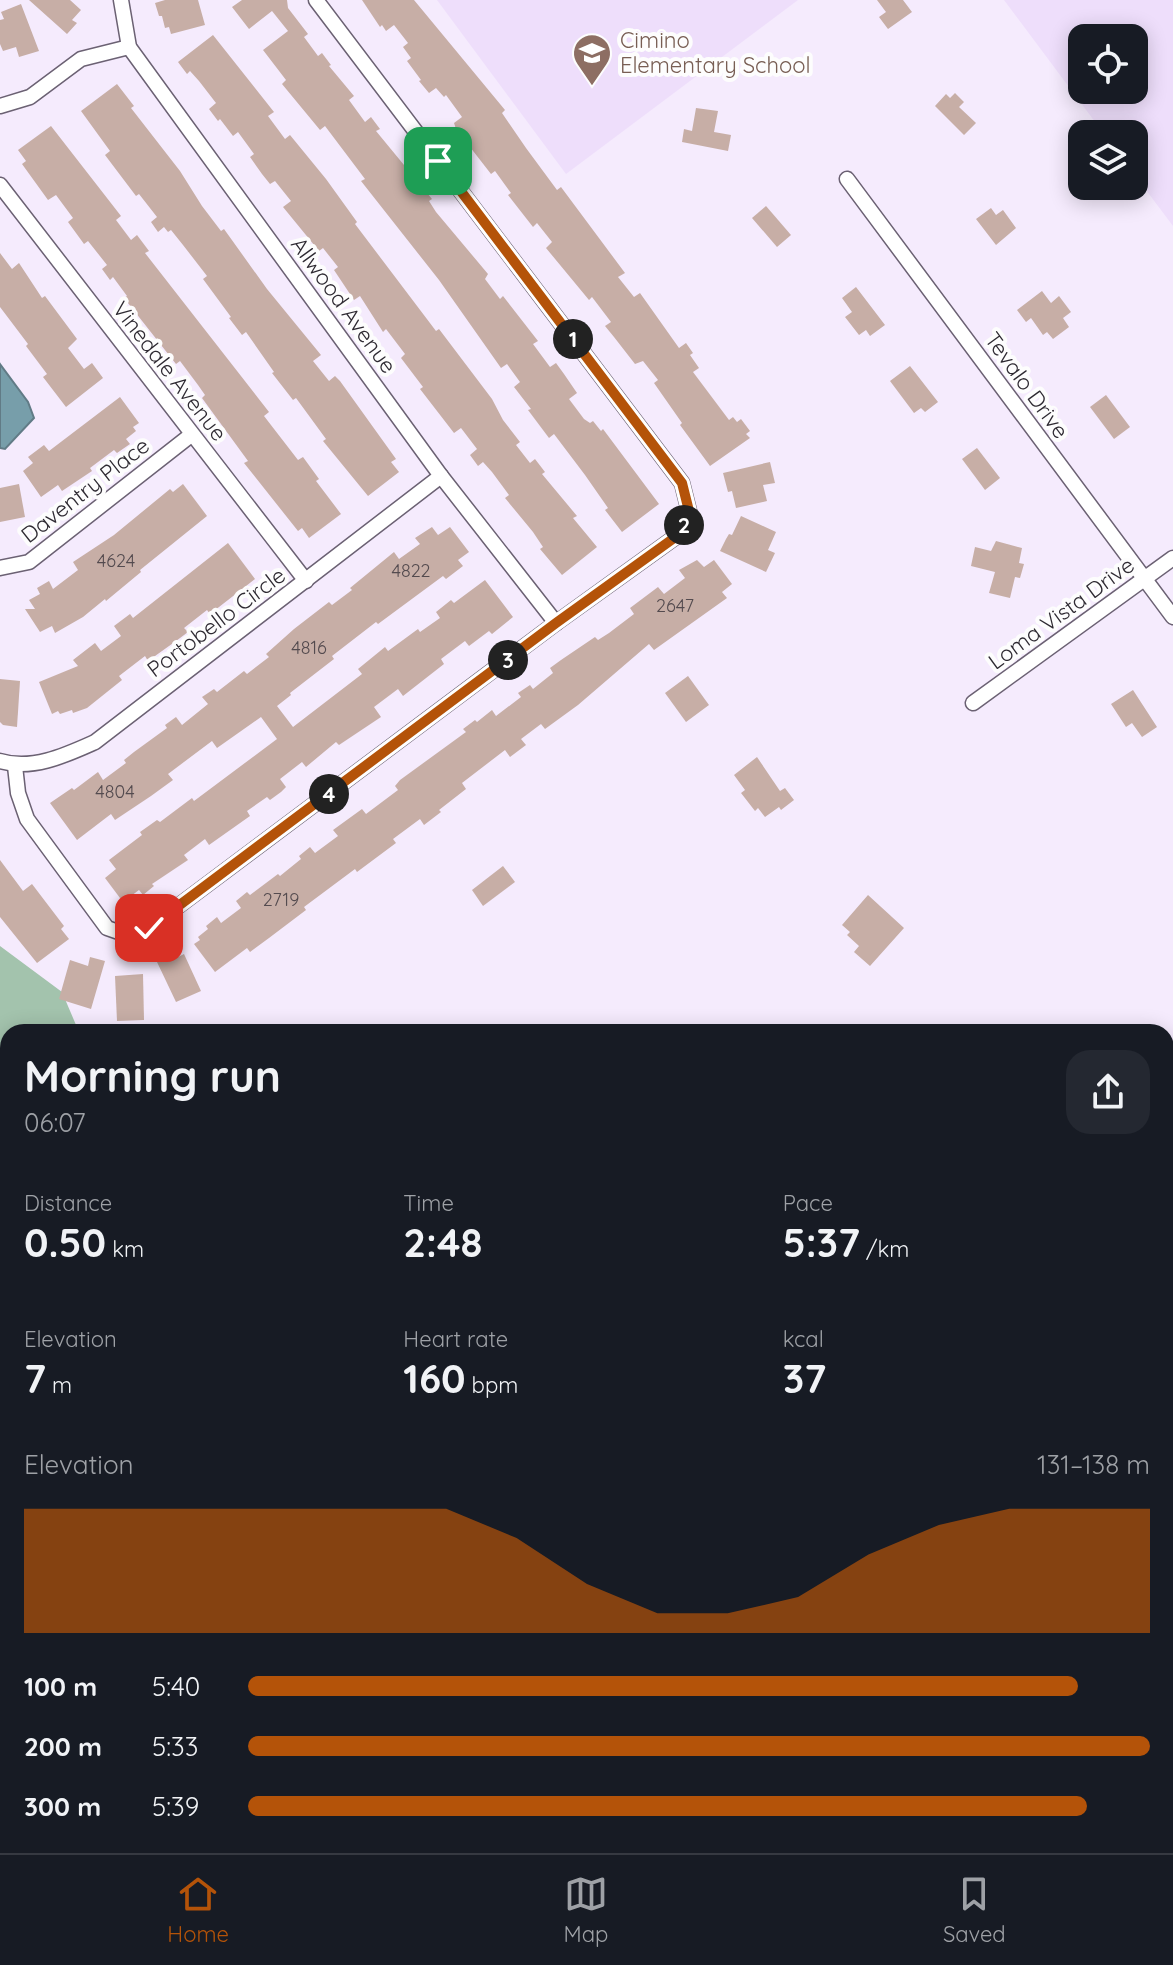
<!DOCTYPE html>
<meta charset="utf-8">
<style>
body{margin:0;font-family:Quicksand,sans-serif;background:#242831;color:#f1f3f6;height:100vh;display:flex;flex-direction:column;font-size:30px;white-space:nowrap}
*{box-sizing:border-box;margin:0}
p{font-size:26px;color:#9ea1a6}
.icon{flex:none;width:44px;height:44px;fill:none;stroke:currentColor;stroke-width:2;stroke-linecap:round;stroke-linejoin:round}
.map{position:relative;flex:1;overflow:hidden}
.details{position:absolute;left:0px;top:1024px;width:1174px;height:830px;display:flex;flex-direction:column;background:#171b24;border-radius:24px 24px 0 0;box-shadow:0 4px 20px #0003}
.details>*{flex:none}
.tools{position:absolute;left:1068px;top:24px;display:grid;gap:16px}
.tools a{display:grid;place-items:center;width:80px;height:80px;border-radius:16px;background:#171b24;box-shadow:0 4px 20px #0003;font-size:40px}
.pin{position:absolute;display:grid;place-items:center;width:68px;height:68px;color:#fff;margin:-34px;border-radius:16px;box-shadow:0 4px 12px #0006}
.km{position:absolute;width:40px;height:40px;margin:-20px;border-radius:50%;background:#222;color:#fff;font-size:22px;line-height:40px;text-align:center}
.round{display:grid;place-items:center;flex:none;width:84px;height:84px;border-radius:24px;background:#242831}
.headline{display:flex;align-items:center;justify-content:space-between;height:136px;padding:0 24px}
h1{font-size:44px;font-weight:700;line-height:60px}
.metrics{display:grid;grid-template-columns:repeat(3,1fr);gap:12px;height:136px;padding:8px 24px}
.metrics div{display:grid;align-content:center}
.metrics b{font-size:40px;font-weight:700}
.metrics small{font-size:22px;font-weight:400}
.metrics p{font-size:22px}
.chart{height:224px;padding:16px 24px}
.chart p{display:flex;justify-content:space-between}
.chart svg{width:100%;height:144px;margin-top:8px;fill:#b45309;opacity:.7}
ul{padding:0 24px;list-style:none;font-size:26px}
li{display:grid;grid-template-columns:128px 96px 1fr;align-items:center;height:60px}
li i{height:20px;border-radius:10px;background:#b45309}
.menu{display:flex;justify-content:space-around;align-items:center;height:112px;border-top:2px solid #363941;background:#171b24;font-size:22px;color:#9ea1a6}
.menu a{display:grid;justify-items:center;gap:4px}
.menu .selected{color:#b45309}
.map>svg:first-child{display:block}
.built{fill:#eedefb;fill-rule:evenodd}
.green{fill:#cadfd0}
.forest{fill:#a3c3ad}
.water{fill:#779eaa;stroke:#617b86;stroke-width:2}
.building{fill:#c7aea6}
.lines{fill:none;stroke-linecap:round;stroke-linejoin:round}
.street-casing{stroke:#6b6173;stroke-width:17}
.street{stroke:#fff;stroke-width:14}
.route-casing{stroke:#fff;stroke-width:16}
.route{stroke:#b45309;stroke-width:10}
.labels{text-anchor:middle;stroke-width:8;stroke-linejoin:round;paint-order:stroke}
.number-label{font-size:18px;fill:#544b4f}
.education-label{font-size:22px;fill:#785e54;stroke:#fdfdfd;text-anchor:start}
.street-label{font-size:22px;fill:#2e2a32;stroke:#fdfdfd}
</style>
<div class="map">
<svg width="1173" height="1853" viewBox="0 0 1173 1853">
<rect width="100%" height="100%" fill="#f5ebfd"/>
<g class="built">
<polygon points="437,0 798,0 566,174"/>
<path d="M1004 0H1173V226L1134 174V134H1104ZM1082 38H1134V90H1082Z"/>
</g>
<polygon class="green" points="0,1629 8,1630 8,1846 1166,1846 1166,1644 1173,1644 1173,1853 0,1853"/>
<polygon class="forest" points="0,946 62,992 79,1032 8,1032 8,1213 0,1211"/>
<polygon class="water" points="0,364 28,402 34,418 5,449 0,448"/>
<g class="building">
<polygon points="29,0 70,0 81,10 72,20 77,23 67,34"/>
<polygon points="165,0 198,0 205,25 171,34 169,27 165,28 162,16 159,16 155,3"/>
<polygon points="242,0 287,0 288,8 308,34 304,37 318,56 322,53 331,65 329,66 354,96 349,100 365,122 371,117 380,129 376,131 432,199 429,201 436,212 488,274 485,279 500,299 503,296 538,341 533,344 550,367 556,363 564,374 577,393 569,399 584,419 590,423 593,421 601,431 603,429 659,504 622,532 605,510 608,508 585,475 554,434 549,438 528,410 531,409 514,387 520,382 507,364 501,368 439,280 361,181 365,179 325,126 320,130 282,84 286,80 263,50 288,31 272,11 249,29 232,7"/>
<polygon points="362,0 414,0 505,110 502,113 526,148 557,190 561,187 625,273 618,277 634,297 640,293 679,348 686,343 693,353 690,355 699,368 693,372 729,420 733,417 737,422 741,419 750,431 746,434 750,438 710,466 680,425 682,423 654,383 658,380 643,361 635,364 614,337 605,326 611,322 592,297 589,300 546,248 552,242 537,223 533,227 508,195 511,193 495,171 491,174 456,129 454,123 462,117 446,95 444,97 436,88 429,93 419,81 421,80 407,61 411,58 403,47 408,43 394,25 386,31 382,25 380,27"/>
<polygon points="877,0 903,0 912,12 888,29 879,17 886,12"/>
<polygon points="21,4 39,51 19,57 16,47 3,51 0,44 0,20 4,19 1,12"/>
<polygon points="213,35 274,112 268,116 285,139 290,135 326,179 357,222 355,224 436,331 439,329 492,399 503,420 520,442 516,445 530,463 535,459 545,472 542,474 577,516 573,518 597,547 562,575 540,549 543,547 533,532 505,498 509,495 492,472 483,462 478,466 470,455 477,449 461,428 454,433 420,389 423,387 401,358 405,354 386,329 383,332 360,296 354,300 334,270 338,267 323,248 319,251 283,207 291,201 275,181 270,184 262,174 250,157 254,154 238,132 233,136 220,119 218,121 209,109 216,103 199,81 190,71 187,74 178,62"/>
<polygon points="117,84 134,106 131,108 180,171 202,206 221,231 224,229 267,289 321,355 313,361 329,381 335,376 340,381 396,459 391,462 399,472 368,496 323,441 326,439 296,398 293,400 272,373 274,372 246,332 242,335 229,318 231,317 203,279 207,276 183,245 171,230 168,232 164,227 158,232 151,222 157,217 139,194 136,196 105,155 110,151 81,111"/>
<polygon points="955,93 964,102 959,107 976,123 964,135 935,106 946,94 950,98"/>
<polygon points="696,108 718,111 714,132 731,135 728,151 682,142 684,129 692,131"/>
<polygon points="51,126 121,216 116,220 131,240 137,235 149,251 145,253 269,412 264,416 298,460 303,457 319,479 316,481 341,514 309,538 302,528 298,531 244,463 248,461 202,398 205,395 198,385 180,361 176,364 124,298 127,296 113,277 110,280 102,269 107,265 88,241 84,244 68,222 73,218 56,195 48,200 22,164 26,161 18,150"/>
<polygon points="766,206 791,235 777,247 752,218"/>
<polygon points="991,208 996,215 1003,210 1016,228 996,245 976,219"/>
<polygon points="0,253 12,269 19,263 42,298 45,296 77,339 68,348 84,369 92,363 103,378 66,407 43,377 47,374 26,346 28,344 0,307"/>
<polygon points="856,287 885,325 870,336 866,330 859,335 845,317 852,312 842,298"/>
<polygon points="1042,291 1051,303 1059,296 1071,312 1063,318 1069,327 1053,339 1047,332 1043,335 1031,318 1026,322 1017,310"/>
<polygon points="910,366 938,402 925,412 921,408 914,413 890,381"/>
<polygon points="1106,395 1130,427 1114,439 1090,407"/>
<polygon points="120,397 139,423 133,427 136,431 126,439 130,444 117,453 114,450 90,468 92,471 62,491 58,485 41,497 23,471 33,463 28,457 44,445 49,451"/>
<polygon points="977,448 1000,478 985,490 962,459"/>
<polygon points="770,462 775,483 763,485 767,501 736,508 732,491 728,492 723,473"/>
<polygon points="19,484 25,517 0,522 0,488"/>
<polygon points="183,484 207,516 140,570 141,572 106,601 105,599 83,617 55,633 52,626 40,632 25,609 35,609 29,600 40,594 37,588 49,581 53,589 78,570 73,562 114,535 170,489 173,492"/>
<polygon points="741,516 776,532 768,550 775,553 766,572 720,551 726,539 729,534 732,535"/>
<polygon points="432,527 438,535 450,527 469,552 458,560 463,566 446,579 443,576 378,624 376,622 332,656 334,659 290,693 291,695 277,706 293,727 362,674 358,669 385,647 388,651 418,629 420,632 440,618 436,612 451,600 454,603 485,580 513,617 492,634 489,631 469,646 465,641 441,659 444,664 403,696 398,689 374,707 381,717 339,745 336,742 306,767 302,762 280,779 286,787 281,792 270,800 267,797 247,811 250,816 209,845 205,839 184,855 188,860 152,884 154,886 143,895 139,890 123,902 105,878 116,869 109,860 142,835 140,832 157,820 160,822 192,798 194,801 277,739 261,717 217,748 212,741 168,774 173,780 151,796 115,820 111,814 77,840 50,803 72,788 74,790 98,772 103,780 126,763 124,760 134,752 167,728 165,725 176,717 182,725 208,704 202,697 214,689 217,692 244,671 247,674 269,657 266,654 294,629 329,602 332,605 352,590 350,588 394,552 399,559 420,544 415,538"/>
<polygon points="996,541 1022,548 1019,563 1024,564 1020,578 1015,577 1010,598 989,593 995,572 971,566 975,547 991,551"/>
<polygon points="228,543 255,579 210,614 207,610 184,628 188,632 176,641 148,661 145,656 119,676 122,680 87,708 73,713 72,710 60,714 58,711 52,714 39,682 78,666 73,660 95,643 101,651 121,636 114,626 130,614 133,618"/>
<polygon points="697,560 704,567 714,560 732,584 722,592 727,598 654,650 649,644 578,705 545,729 541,724 521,739 526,745 510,757 505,750 462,783 466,789 439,810 441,812 424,825 420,819 393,839 396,843 357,872 355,869 304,907 306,910 269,938 250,952 247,948 215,972 194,944 200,940 198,937 208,929 206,926 217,917 221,923 241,908 236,901 247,892 250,895 278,874 280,876 301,859 299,856 310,847 315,853 338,836 333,830 362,809 366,814 398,790 395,786 400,780 466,732 463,729 475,720 477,722 492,710 496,716 521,697 518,693 530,685 533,689 553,673 550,668 561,660 595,637 598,640 609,633 634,614 630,608 658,587 664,594 685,578 679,570"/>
<polygon points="688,676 709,705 686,722 665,693"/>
<polygon points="0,679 20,681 17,727 3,725 0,722"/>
<polygon points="1133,690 1157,727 1142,737 1132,723 1126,727 1111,704"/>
<polygon points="757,757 780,791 785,788 794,800 781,810 779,807 765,817 758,808 755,811 741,793 745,790 734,775"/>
<polygon points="0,860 23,891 32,884 64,926 61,929 69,939 37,963 0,917"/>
<polygon points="503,866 515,882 483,906 472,890"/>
<polygon points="868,895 904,928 870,966 854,952 859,946 847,935 850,932 842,925"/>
<polygon points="184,954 201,991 176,1002 157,962 171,956 172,960"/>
<polygon points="90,957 105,961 91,1009 59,999 70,960 88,966"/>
<polygon points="143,974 144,1020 117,1021 115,976"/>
</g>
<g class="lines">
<defs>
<g id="street">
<polyline points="121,0 129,47 441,476 556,623"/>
<polyline points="0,106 30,97 81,59 129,47"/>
<polyline points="847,179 1173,617"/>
<polyline points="0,185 306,581"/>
<polyline points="0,568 29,562 191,435"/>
<polyline points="973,703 1173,558"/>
<path d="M0 761C32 771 66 755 95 742L441 476"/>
<polyline points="15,766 18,793 27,819 107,928 127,935 149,928 556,623 681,533 689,511 682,483 316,0"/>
<polyline points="1166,1432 1173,1426"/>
</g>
</defs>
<use href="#street" class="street-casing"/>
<use href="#street" class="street"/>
</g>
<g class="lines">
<defs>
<polyline id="route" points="149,928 556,623 681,533 689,511 682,483 438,161"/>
</defs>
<use href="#route" class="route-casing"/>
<use href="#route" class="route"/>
</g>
<defs>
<symbol id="school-pin" viewBox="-11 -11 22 30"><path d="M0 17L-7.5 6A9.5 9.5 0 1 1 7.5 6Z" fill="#8d6e63" stroke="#fdfdfd"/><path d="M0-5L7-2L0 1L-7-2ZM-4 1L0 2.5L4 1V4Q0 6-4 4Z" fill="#fff"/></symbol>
</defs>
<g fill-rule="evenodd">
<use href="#school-pin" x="570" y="31" width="44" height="60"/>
</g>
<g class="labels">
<g class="number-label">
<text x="116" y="567">4624</text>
<text x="411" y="577">4822</text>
<text x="675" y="612">2647</text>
<text x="309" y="654">4816</text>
<text x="115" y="798">4804</text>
<text x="281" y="906">2719</text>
</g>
<g class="education-label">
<text x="620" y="48">Cimino<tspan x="620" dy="25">Elementary School</tspan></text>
</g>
<g class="street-label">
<text transform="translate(344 305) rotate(54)" y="8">Allwood Avenue</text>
<text transform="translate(170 371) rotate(52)" y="8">Vinedale Avenue</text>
<text transform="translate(1027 385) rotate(54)" y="8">Tevalo Drive</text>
<text transform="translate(85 490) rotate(-38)" y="8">Daventry Place</text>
<text transform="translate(1061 613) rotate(-36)" y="8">Loma Vista Drive</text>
<text transform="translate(216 622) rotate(-37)" y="8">Portobello Circle</text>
</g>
</g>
</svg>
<div class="tools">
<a><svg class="icon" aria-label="locate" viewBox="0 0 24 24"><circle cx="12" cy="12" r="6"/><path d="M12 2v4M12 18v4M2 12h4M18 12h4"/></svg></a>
<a><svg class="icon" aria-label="layers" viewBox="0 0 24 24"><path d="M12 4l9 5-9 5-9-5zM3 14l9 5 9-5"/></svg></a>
</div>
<div class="pin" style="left:438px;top:161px;background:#1e9e55"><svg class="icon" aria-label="arrive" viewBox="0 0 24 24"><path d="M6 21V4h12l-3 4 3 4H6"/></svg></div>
<div class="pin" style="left:149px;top:928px;background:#d93025"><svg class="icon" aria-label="check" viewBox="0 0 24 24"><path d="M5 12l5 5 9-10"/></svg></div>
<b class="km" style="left:573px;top:339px">1</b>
<b class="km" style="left:684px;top:525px">2</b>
<b class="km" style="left:508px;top:660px">3</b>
<b class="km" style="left:329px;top:794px">4</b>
<section class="details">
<div class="headline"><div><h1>Morning run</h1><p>06:07</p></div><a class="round"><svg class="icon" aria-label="share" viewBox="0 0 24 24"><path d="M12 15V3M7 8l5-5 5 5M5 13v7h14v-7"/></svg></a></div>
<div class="metrics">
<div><p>Distance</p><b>0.50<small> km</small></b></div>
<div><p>Time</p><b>2:48</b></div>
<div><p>Pace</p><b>5:37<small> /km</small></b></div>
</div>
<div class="metrics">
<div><p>Elevation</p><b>7<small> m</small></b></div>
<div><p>Heart rate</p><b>160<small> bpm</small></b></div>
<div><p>kcal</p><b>37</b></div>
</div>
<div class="chart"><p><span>Elevation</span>131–138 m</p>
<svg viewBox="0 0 160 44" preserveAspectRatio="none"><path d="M0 44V6L10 6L20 6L30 6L40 6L50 6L60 6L70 15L80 29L90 38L100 38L110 33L120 20L130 11L140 6L150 6L160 6V44z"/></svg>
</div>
<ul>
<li><b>100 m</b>5:40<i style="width:92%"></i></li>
<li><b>200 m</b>5:33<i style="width:100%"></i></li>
<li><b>300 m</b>5:39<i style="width:93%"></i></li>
</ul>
</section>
</div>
<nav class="menu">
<a class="selected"><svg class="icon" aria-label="home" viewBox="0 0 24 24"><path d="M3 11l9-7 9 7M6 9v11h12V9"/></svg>Home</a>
<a><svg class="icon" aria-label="map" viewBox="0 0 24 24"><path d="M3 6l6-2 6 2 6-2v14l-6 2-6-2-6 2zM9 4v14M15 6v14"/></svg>Map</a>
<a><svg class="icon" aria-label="saved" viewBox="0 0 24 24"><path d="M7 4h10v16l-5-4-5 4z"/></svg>Saved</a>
</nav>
